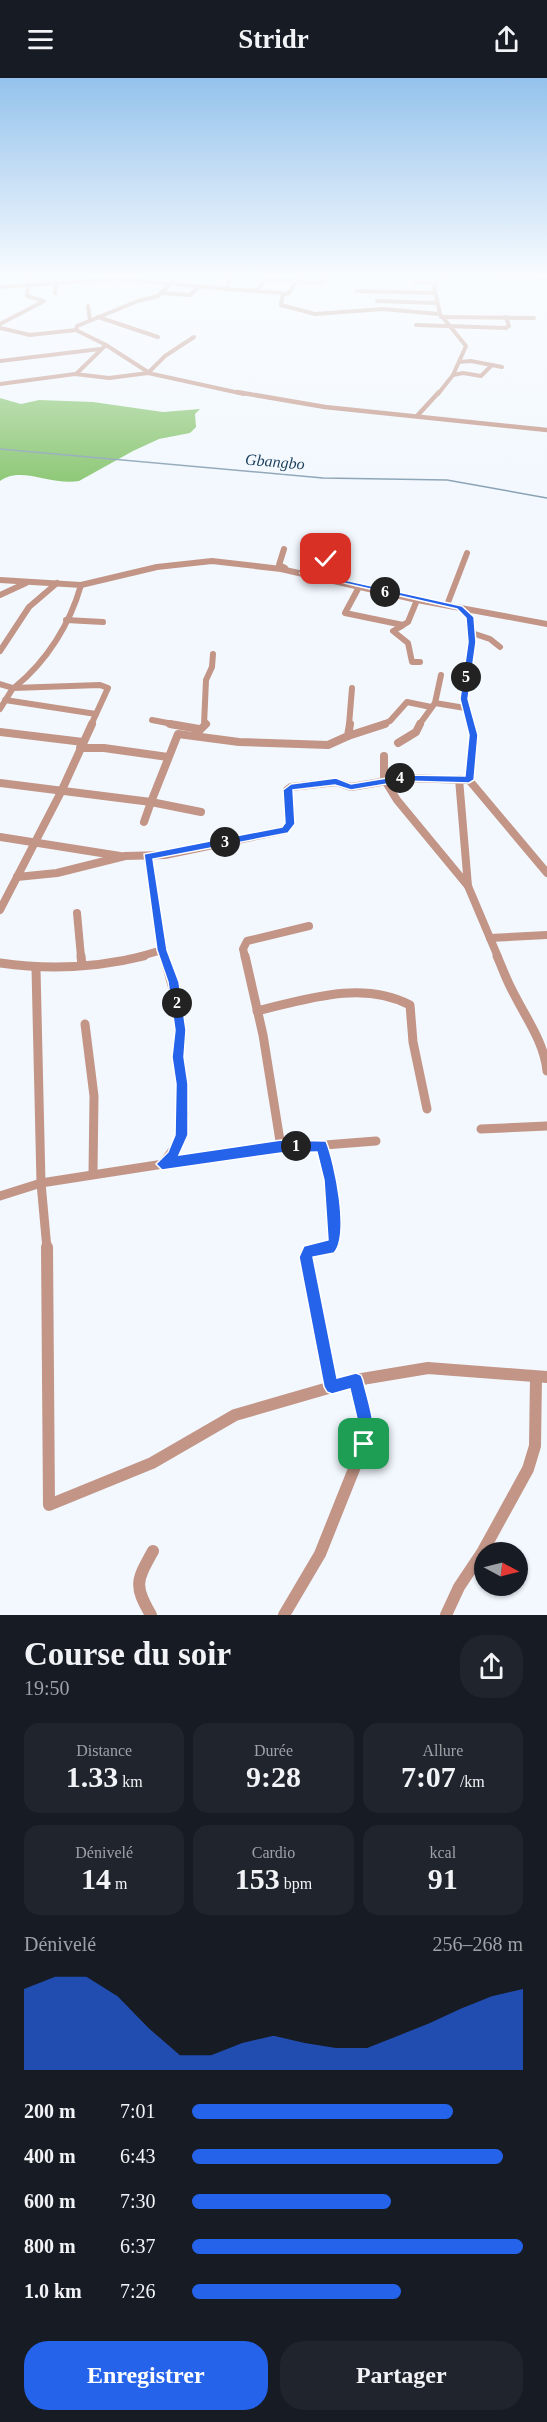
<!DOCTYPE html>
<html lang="fr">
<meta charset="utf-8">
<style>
body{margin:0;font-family:Georgia,serif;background:#20242c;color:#f1f3f6;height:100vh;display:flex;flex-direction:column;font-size:22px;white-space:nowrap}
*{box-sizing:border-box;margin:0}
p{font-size:20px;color:#9ea1a6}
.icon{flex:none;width:33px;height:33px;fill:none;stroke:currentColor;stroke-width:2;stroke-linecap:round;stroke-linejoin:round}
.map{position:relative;height:1537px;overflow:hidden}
.panel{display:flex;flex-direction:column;background:#171b24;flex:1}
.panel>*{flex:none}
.needle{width:39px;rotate:97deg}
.fabs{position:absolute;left:474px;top:1464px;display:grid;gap:12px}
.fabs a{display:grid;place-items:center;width:54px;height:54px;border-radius:50%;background:#171b24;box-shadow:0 2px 4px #0004;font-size:30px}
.pin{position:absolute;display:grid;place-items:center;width:51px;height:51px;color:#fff;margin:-26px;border-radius:12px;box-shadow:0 3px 9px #0006}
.km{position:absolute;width:30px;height:30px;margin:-15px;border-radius:50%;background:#222;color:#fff;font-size:16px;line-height:30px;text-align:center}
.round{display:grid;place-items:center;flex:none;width:63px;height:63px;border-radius:24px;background:#20242c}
.overview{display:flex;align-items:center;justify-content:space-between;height:102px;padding:0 24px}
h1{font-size:33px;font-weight:800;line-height:45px}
.metrics{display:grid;grid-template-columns:repeat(3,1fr);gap:9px;height:102px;padding:6px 24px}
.metrics div{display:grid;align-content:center;border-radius:15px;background:#20242c;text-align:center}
.metrics b{font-size:30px;font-weight:800}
.metrics small{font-size:16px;font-weight:400}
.metrics p{font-size:16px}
.chart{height:168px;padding:12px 24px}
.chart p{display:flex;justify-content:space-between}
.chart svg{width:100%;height:108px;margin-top:6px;fill:#2563eb;opacity:.7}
.primary-button{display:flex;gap:12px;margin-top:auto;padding:12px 24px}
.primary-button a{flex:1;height:69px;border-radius:24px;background:#2563eb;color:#fff;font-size:24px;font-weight:800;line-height:69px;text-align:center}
.primary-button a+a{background:#20242c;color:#f1f3f6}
ul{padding:0 24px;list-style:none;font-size:20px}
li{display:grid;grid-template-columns:96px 72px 1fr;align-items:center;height:45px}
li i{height:15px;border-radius:8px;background:#2563eb}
header{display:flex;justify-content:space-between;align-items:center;height:78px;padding:0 24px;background:#171b24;font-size:27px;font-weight:800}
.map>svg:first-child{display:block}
.forest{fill:#8ac672}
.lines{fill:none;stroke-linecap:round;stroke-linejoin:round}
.stream{stroke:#89a1b4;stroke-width:1.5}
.minor-far5{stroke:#c29587;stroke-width:4}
.minor-far4{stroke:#c29587;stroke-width:4.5}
.minor-far3{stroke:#c29587;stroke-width:6}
.minor-far2{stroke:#c29587;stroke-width:8}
.minor-far1{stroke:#c29587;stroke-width:9}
.minor{stroke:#c29587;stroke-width:12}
.route{fill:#2563eb;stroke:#fff;stroke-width:1.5}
.labels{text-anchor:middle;stroke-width:4.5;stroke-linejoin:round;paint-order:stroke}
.far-water-label{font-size:16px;font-style:italic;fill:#1b3f5b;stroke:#f2f8fe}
</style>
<header><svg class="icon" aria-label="menu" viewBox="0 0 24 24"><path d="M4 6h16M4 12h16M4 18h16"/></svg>Stridr<svg class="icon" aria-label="share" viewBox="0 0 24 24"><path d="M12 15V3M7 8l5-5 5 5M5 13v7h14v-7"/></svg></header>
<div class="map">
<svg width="547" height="1537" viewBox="0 0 547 1537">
<rect width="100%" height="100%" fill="#f2f8fe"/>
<path class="forest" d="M0 320 21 326 39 322 93 324 163 334 200 331 195 336 196 349 190 355 159 361 133 373 79 403C51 408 21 387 0 403Z"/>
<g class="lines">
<polyline class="stream" points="0,371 323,400 447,402 547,420"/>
<g class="minor-far5">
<polyline points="0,198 0,201"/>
<polyline points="492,198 547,200"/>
<polyline points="267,201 320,205 327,198"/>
<polyline points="415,204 436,205"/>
<polyline points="0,209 119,201 251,213 258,211 269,198"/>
<polyline points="227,210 230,198"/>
<polyline points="255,213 283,215 281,227 315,236 383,231 439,236"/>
<polyline points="357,213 434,215"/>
<polyline points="55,215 56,198"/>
<polyline points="162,215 190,217 201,207"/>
<polyline points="285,216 289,215 300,198"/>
<polyline points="377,223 436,225"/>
<polyline points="88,228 90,242"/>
<polyline points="98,239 158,259"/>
<polyline points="441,239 534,240"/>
<polyline points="0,246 44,223 27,218 29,198"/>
<polyline points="416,247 506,250 509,248 506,239"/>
<polyline points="0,250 30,257 76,252"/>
<polyline points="106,267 148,294"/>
<polyline points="0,283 100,271"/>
<polyline points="459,284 471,283 502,289"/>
<polyline points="148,295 165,278 194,259"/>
<polyline points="76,296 106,267 76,252 77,248 138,223 158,218 178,198"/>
<polyline points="453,297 463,295 481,298 492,287"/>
<polyline points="0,306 75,296 109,300 148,295 244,316"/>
<polyline points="438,316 453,297 466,268 440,236 434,208 443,198"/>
</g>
<g class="minor-far4">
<polyline points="237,314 325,329 547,352"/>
<polyline points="417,338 439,314"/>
</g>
<g class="minor-far3">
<polyline points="284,471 279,487 285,490"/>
<polyline points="303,495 335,473"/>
<polyline points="0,502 81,507 157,489 212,483 281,491 417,522 547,546"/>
<polyline points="359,509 345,535 403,547 408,544 417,522"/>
<polyline points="0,517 26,505"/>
<polyline points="447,527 467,475"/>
<polyline points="461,530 470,539 472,564 464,621 471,647"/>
<polyline points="66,542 103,544"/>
<polyline points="402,548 393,553 408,565 412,584 420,584"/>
<polyline points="472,555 490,561 500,569"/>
<polyline points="0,573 29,529 57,505"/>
<polyline points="0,606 13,610 0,631"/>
<path d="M15 609C47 583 70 546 81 507"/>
<polyline points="13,610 100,607 108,610 91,647"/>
<polyline points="5,622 96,636"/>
<polyline points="435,625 465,630"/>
<polyline points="152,642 178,647"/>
<polyline points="204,647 206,602 212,589 213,576"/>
<polyline points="349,647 352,610"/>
<polyline points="381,647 390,643 407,624 431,629"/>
<polyline points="419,647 435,625 441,597"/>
</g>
<g class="minor-far2">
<polyline points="170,646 199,651"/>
<polyline points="470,646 473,657 469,702 547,795"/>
<polyline points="0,654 83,664"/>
<polyline points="196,656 206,646"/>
<polyline points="348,658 385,646"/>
<polyline points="398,665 416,654 420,646"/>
<polyline points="80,670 104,670 168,679"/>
<polyline points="384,678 384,701 397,722 468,808"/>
<polyline points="459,701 468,808 498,879"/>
<polyline points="0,705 151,724 178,656 239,664 328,667 348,658 350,646"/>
<polyline points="144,744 151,724 201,734"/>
<polyline points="0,759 120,778"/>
<polyline points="17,799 57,795 125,778 165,777 285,752 290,746 287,712 291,709 336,704 351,709 405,700 469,702"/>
<polyline points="0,832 61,714 92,646"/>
<polyline points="77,835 81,879"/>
<polyline points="490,860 547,857"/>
<polyline points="162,872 164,879"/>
<polyline points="138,879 162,872 148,779"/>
<polyline points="245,879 243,871 247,863 309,848"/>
</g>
<g class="minor-far1">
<polyline points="81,878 82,887"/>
<polyline points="245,878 263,957 281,1069"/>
<path d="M497 878C502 889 506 901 512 912 525 939 544 963 547 993"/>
<path d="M0 885C49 892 96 890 144 878"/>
<polyline points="36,891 41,1105 47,1171"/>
<path d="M257 933C307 921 362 902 410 927L413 964 427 1031"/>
<polyline points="85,946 94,1018 93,1096"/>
<polyline points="481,1051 547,1048"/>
<polyline points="322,1068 331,1102 335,1165 324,1171"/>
<polyline points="163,1085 179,1064 184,1037 179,978 179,933 164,878"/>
<polyline points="0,1118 41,1105 247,1073 376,1063"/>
</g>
<g class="minor">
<polyline points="47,1169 49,1427 152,1385 235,1337 356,1302 428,1290 547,1299"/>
<polyline points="331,1169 309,1173 306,1179 332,1309"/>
<path d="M151 1537C133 1507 137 1502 153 1473"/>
<polyline points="284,1537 320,1476 364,1366 366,1349 356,1302"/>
<polyline points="446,1537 459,1509 483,1473 528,1391 535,1368 536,1300"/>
</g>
</g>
<linearGradient id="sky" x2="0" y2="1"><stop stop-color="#94c2ec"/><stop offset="0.48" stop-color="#f9fcff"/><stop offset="1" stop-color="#f9fcff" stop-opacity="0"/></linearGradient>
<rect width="547" height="413" fill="url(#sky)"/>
<path class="route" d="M326 479 328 483 308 494 462 528 474 539 476 564 468 621 478 657 474 702 469 705 405 703 351 712 335 707 293 712 295 746 288 755 153 781 167 872 179 904 186 952 184 979 188 1006V1057L179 1077 281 1062 326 1063C335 1085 350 1157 334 1175L313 1179 337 1300 356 1295 361 1297 363 1302C368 1324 379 1350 370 1371L364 1374 359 1371 357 1366 359 1349 350 1311 332 1316 327 1314 324 1309 299 1179 304 1168 328 1162 324 1102 317 1074 281 1075 162 1092 156 1086 168 1074 175 1057 176 1006 172 979 175 952 168 904 157 872 144 776 282 749 285 745 283 712 291 706 336 700 351 706 405 697 465 698 469 657 460 621 468 564 466 540 457 531 300 495 306 488Z"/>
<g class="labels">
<g class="far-water-label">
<text transform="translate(275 383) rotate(5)" y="6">Gbangbo</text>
</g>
</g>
</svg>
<div class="fabs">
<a><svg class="needle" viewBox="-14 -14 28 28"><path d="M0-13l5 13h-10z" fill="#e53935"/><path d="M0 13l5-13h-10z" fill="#9ea1a6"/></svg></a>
</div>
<div class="pin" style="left:364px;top:1366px;background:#1e9e55"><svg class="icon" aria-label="arrive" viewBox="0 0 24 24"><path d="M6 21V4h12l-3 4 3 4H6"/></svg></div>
<div class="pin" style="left:326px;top:481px;background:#d93025"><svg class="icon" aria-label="check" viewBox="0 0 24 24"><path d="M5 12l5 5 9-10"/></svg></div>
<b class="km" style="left:296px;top:1068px">1</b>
<b class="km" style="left:177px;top:925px">2</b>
<b class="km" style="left:225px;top:764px">3</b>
<b class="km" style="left:400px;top:700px">4</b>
<b class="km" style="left:466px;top:599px">5</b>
<b class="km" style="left:385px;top:514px">6</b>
</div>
<section class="panel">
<div class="overview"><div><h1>Course du soir</h1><p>19:50</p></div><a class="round"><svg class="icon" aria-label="share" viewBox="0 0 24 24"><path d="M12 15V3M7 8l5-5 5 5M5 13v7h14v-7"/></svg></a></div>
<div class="metrics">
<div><p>Distance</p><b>1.33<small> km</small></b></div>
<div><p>Durée</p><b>9:28</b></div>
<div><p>Allure</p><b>7:07<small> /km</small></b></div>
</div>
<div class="metrics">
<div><p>Dénivelé</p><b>14<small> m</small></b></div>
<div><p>Cardio</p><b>153<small> bpm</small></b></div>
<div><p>kcal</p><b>91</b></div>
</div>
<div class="chart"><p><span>Dénivelé</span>256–268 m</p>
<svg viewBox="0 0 160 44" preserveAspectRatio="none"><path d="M0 44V11L10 6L20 6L30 14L40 27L50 38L60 38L70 33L80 30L90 33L100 35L110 35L120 30L130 25L140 19L150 14L160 11V44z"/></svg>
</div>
<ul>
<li><b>200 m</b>7:01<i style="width:79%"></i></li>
<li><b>400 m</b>6:43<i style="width:94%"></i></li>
<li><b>600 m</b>7:30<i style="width:60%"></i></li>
<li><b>800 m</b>6:37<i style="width:100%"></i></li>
<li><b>1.0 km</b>7:26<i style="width:63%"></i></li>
</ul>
<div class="primary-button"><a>Enregistrer</a><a>Partager</a></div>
</section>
